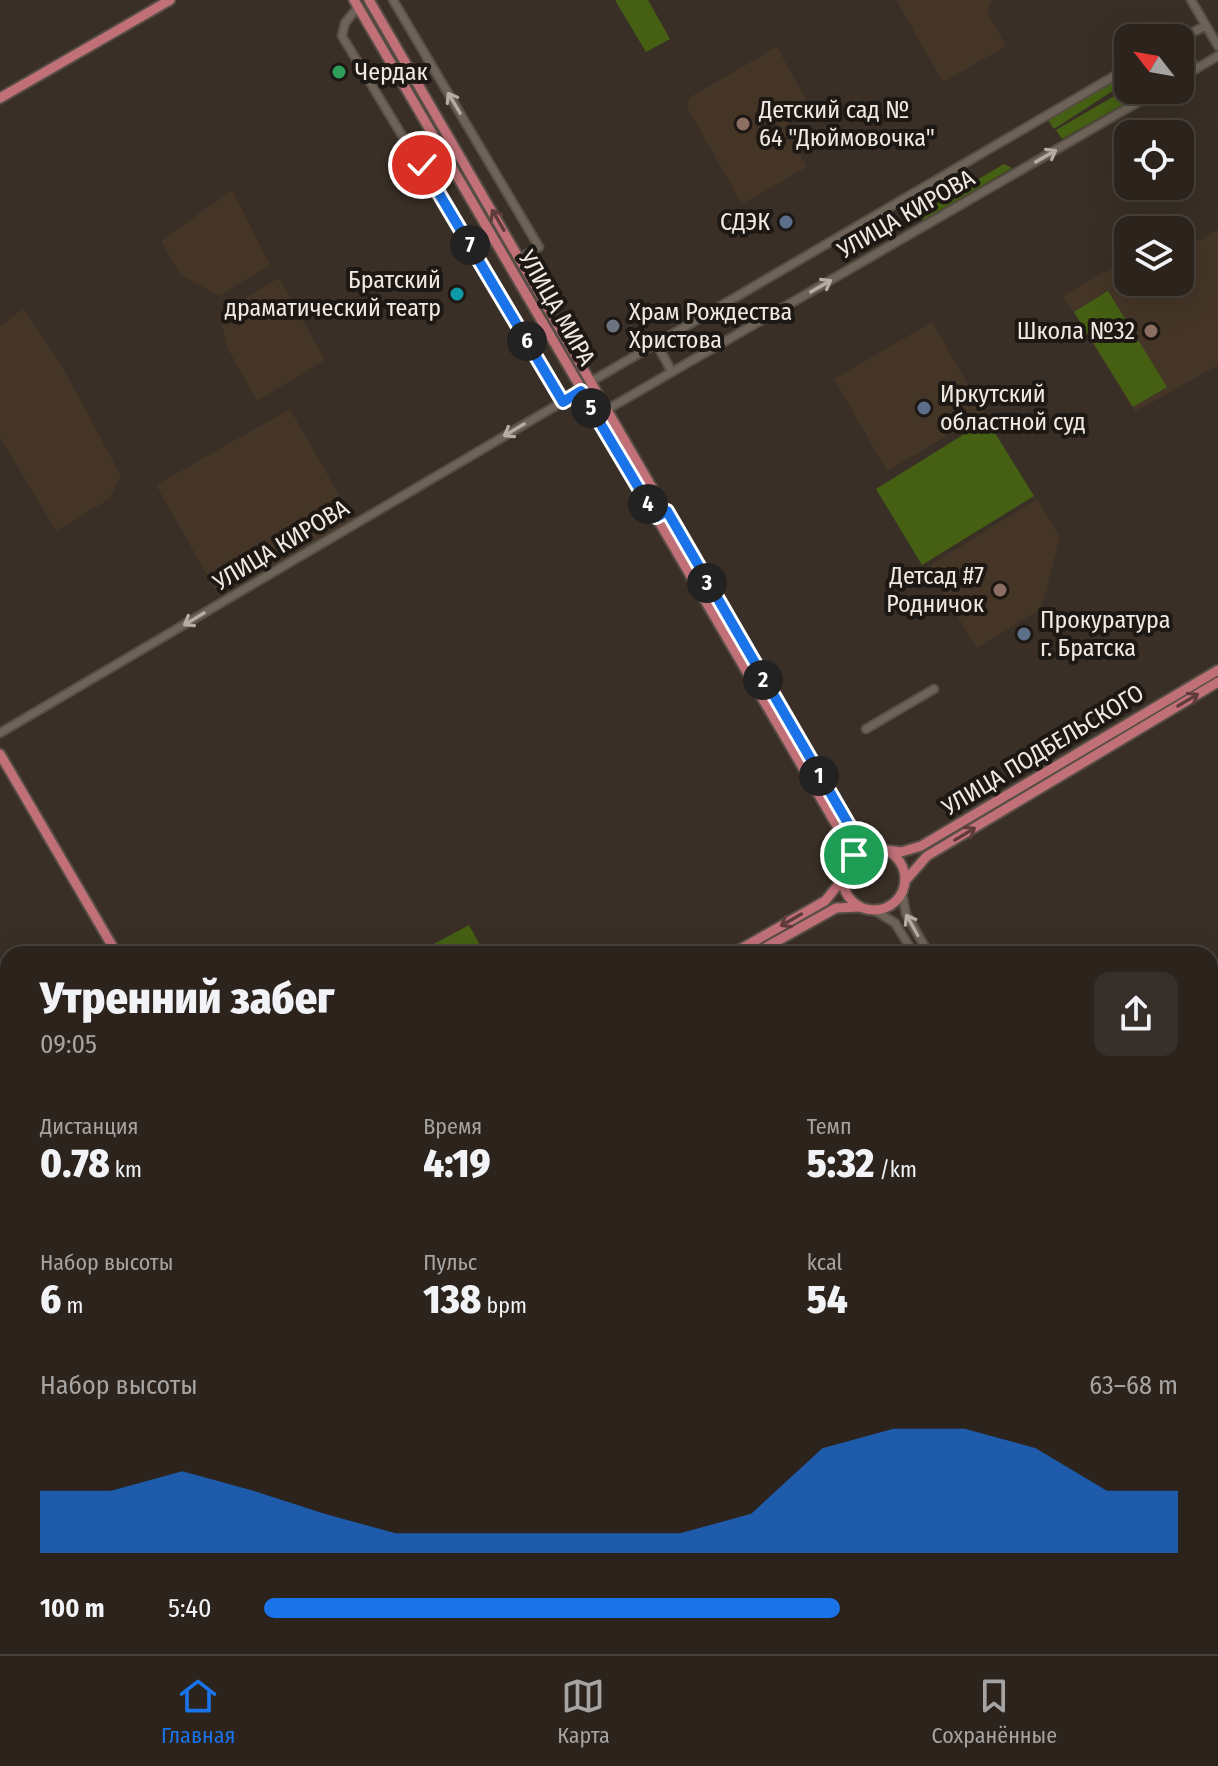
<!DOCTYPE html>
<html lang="ru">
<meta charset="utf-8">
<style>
body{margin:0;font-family:"Fira Sans Condensed",sans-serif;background:#372f29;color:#f1f3f6;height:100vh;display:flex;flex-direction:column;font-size:30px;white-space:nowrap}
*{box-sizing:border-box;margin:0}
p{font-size:26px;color:#a6a4a3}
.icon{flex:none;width:44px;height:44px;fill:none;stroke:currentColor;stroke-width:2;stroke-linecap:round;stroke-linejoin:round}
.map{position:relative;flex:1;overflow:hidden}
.details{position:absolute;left:0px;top:946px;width:1218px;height:708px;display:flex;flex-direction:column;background:#2b231c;border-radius:24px 24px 0 0;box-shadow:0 8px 32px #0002,0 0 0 2px #47403b}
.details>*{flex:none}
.needle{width:52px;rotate:301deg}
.tools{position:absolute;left:1114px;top:24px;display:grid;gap:16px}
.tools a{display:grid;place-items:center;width:80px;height:80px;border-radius:16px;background:#2b231c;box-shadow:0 8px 32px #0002,0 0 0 2px #47403b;font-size:40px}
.pin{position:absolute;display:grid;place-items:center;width:68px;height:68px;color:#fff;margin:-34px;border:4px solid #fff;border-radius:50%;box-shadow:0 2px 8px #0007}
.km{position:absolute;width:40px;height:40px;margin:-20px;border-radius:50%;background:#222;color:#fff;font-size:22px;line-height:40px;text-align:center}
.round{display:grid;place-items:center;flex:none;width:84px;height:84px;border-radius:16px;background:#372f29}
.summary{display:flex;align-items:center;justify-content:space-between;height:136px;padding:0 40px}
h1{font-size:44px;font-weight:800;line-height:60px}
.figures{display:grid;grid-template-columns:repeat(3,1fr);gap:12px;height:136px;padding:8px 40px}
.figures div{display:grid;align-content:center}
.figures b{font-size:40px;font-weight:800}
.figures small{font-size:22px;font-weight:400}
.figures p{font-size:22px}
.chart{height:224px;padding:16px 40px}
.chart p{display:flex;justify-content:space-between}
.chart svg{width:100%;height:144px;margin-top:8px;fill:#1a73e8;opacity:.7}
ul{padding:0 40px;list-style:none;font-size:26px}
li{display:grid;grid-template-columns:128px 96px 1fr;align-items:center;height:60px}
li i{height:20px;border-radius:10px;background:#1a73e8}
.dock{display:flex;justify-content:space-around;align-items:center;height:112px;border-top:2px solid #47403b;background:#2b231c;font-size:22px;color:#a6a4a3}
.dock a{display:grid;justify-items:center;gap:4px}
.dock .on{color:#1a73e8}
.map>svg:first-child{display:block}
.commercial{fill:#46342b}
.built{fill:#443527}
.green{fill:#456013}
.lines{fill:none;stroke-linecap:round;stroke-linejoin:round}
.minor-casing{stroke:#564e45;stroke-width:11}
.major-casing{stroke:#564e45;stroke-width:13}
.minor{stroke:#6e6358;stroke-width:7}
.major{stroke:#c17078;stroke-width:9}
.rail{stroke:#938b83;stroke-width:2;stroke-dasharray:16 8;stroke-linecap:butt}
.oneway{stroke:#b6ada4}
.oneway2{stroke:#5f3b3c}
.route-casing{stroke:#fff;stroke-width:16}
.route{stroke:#1a73e8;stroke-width:10}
.leisure-dot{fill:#2e9e5b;stroke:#1d1814;stroke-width:3}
.education-dot{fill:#8d6e63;stroke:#1d1814;stroke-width:3}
.service-dot{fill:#5c6f8a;stroke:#1d1814;stroke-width:3}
.culture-dot{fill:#0f9aa8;stroke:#1d1814;stroke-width:3}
.worship-dot{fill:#6b7280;stroke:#1d1814;stroke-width:3}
.labels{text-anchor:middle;stroke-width:8;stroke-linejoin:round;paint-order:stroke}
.poi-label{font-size:24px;fill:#f0e9e3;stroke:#1d1814;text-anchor:start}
.street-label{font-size:24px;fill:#f0e9e3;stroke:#1d1814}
</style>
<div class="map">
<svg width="1218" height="1654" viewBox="0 0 1218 1654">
<rect width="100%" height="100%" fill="#392f26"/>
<polygon class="commercial" points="1045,1646 1184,1646 1188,1654 1032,1654"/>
<g class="built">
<polygon points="896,0 994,0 990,3 988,14 1006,46 943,82"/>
<polygon points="777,47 812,110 789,123 789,135 807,167 742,204 687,107 690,97"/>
<polygon points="232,190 270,265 219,296 180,274 161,241"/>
<polygon points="1218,229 1218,365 1135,412 1063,296 1123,261 1128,261 1128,282 1180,282 1180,252"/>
<polygon points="279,278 325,360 257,401 228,349 219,314"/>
<polygon points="23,309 61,364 121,476 109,499 56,531 0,437 0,326"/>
<polygon points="932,322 985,414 887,471 834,379"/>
<polygon points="290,409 353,519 219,596 156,485"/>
<polygon points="1037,499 1060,537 1041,609 977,648 927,567"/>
<polygon points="123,1646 207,1646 213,1654 118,1654"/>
</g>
<g class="green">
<polygon points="615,0 648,0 670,39 646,52"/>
<polygon points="1128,72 1128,81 1054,129 1048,120"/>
<polygon points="1128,88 1143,93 1062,139 1056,130"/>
<polygon points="1004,164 1012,168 923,220 919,214"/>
<polygon points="1108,291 1167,387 1133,407 1074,312"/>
<polygon points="987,420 1034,496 922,565 876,489"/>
<polygon points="469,925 485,954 438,954 432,945"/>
</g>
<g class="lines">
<defs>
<g id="minor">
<polyline points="393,0 539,247 520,258"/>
<polyline points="1191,0 1218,46"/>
<polyline points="358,7 345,23 342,36 563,402"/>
<polyline points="1180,38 1206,26"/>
<polyline points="1180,43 1196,69"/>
<polyline points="1180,78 1218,56"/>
<polyline points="656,343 672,372"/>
<polyline points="592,381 1128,68"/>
<polyline points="608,409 1159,90"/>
<polyline points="866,729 934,689"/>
<polyline points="0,733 581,391"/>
<polyline points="902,893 906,914 929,954"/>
<polyline points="874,910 895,923 914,954"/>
<polyline points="1210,1425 1218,1435"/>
<polyline points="1210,1448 1218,1456"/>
<polyline points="0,1471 8,1477"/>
<polyline points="0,1579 8,1568"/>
<polyline points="97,1646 108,1654"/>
<polyline points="222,1646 228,1654"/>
<polyline points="281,1646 285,1654"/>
<polyline points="383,1646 387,1654"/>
<polyline points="471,1646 475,1654"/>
<polyline points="113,1654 118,1646"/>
</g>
<g id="major">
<polyline points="354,0 840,831 847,844 846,866"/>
<polyline points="369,0 831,796 853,833 873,848"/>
<polyline points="0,98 170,0"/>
<polyline points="0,754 117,954"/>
<circle cx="874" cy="879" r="31"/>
<polyline points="886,850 901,852 921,846 1218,670"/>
<polyline points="905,881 927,856 1218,682"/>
<polyline points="732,954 825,901 843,879"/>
<polyline points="754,954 836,908 859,907"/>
<polyline points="1210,1396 1218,1392"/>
<polyline points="0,1466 8,1455"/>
<polyline points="513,1646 517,1654"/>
<polyline points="742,1654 771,1646"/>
</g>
</defs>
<use href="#minor" class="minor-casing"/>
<use href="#major" class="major-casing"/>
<use href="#minor" class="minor"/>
<use href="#major" class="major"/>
<polyline class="rail" points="1210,1599 1218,1607"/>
</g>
<defs><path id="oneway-shaft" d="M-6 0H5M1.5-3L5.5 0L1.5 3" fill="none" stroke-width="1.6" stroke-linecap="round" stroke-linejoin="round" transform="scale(2)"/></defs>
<g class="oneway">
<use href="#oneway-shaft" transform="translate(454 103) rotate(-121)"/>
<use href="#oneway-shaft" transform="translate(1046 156) rotate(-30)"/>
<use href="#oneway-shaft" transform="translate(821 286) rotate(-30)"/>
<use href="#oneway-shaft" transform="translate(514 430) rotate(149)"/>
<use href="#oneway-shaft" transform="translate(194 619) rotate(149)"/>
<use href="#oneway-shaft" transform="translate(912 925) rotate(-119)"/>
</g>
<g class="oneway2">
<use href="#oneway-shaft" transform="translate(498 220) rotate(-120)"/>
<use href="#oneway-shaft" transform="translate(1188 700) rotate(-31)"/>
<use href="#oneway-shaft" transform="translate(965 834) rotate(-31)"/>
<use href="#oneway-shaft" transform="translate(791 920) rotate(150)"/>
</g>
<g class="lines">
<defs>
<polyline id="route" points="422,165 563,402 581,391 656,517 667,511 849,825 873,848 854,855"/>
</defs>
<use href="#route" class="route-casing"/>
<use href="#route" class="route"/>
</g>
<circle class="leisure-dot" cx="339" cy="72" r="8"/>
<g class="education-dot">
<circle cx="743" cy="124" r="8"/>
<circle cx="1151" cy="331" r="8"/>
<circle cx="1000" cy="590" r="8"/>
</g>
<g class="service-dot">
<circle cx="786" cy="222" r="8"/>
<circle cx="924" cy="408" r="8"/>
<circle cx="1024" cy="634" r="8"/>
</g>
<circle class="culture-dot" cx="457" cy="294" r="8"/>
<circle class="worship-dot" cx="613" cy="326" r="8"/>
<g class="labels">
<g class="poi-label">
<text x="355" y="80">Чердак</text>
<text x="759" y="118">Детский сад №<tspan x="759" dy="28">64 "Дюймовочка"</tspan></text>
<text x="770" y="230" text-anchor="end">СДЭК</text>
<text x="441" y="288" text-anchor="end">Братский<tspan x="441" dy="28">драматический театр</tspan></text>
<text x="629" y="320">Храм Рождества<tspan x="629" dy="28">Христова</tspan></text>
<text x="1135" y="339" text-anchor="end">Школа №32</text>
<text x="940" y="402">Иркутский<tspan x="940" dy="28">областной суд</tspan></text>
<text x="984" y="584" text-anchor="end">Детсад #7<tspan x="984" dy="28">Родничок</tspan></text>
<text x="1040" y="628">Прокуратура<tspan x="1040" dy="28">г. Братска</tspan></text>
</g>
<g class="street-label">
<text transform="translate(906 214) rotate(-30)" y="8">УЛИЦА КИРОВА</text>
<text transform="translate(557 308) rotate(60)" y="8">УЛИЦА МИРА</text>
<text transform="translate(281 545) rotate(-31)" y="8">УЛИЦА КИРОВА</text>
<text transform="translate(1043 750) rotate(-31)" y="8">УЛИЦА ПОДБЕЛЬСКОГО</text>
</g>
</g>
</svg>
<div class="tools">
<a><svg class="needle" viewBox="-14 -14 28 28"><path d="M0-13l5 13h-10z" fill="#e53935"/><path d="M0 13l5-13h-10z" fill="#a6a4a3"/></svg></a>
<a><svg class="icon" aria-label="locate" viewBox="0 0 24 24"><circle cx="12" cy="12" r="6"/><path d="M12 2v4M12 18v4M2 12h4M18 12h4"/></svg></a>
<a><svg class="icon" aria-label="layers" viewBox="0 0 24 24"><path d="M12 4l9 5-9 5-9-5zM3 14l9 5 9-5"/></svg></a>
</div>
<div class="pin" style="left:854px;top:855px;background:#1e9e55"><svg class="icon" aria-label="arrive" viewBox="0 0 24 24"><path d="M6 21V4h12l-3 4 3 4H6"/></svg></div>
<div class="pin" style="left:422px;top:165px;background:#d93025"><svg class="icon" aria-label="check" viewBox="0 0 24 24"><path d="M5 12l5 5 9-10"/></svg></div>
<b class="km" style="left:819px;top:776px">1</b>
<b class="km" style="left:763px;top:680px">2</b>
<b class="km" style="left:707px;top:583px">3</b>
<b class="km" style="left:648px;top:504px">4</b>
<b class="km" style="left:591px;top:408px">5</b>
<b class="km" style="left:527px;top:341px">6</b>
<b class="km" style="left:470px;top:245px">7</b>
<section class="details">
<div class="summary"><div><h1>Утренний забег</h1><p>09:05</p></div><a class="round"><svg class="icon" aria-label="share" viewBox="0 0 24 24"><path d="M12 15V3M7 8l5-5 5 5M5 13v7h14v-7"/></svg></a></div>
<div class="figures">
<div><p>Дистанция</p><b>0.78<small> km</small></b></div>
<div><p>Время</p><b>4:19</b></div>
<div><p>Темп</p><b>5:32<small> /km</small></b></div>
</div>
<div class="figures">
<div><p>Набор высоты</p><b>6<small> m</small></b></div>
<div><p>Пульс</p><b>138<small> bpm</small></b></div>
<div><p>kcal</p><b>54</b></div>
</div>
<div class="chart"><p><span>Набор высоты</span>63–68 m</p>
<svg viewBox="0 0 160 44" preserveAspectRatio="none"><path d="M0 44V25L10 25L20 19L30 25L40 32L50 38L60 38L70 38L80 38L90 38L100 32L110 12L120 6L130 6L140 12L150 25L160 25V44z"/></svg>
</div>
<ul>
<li><b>100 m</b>5:40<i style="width:63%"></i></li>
</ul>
</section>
</div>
<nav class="dock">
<a class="on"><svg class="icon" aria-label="home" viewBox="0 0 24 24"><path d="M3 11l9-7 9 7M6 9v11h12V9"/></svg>Главная</a>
<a><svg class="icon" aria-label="map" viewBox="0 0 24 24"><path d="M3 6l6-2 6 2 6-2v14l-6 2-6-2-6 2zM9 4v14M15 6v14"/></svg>Карта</a>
<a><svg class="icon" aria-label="saved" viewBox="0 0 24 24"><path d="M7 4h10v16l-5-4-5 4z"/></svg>Сохранённые</a>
</nav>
